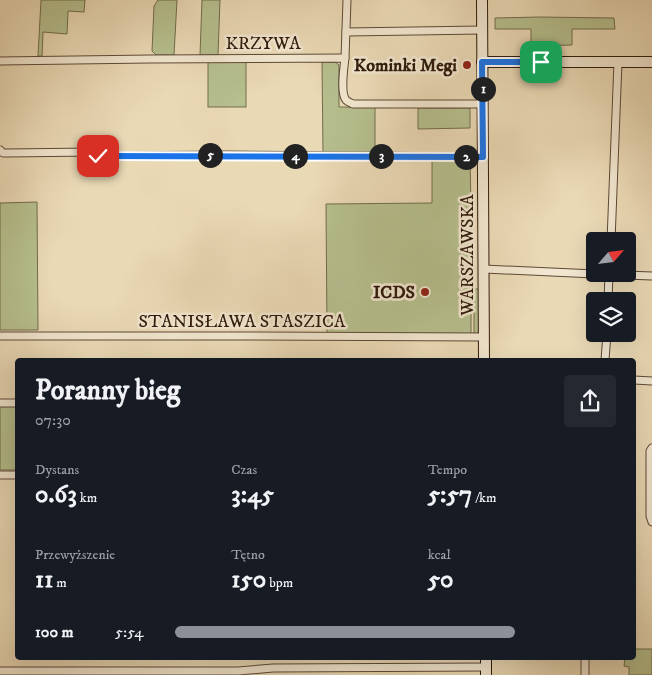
<!DOCTYPE html>
<html lang="pl">
<meta charset="utf-8">
<style>
body{margin:0;font-family:"IM FELL DW Pica",serif;background:#242831;color:#f1f3f6;height:100vh;display:flex;flex-direction:column;font-size:19px;white-space:nowrap}
*{box-sizing:border-box;margin:0}
p{font-size:16px;color:#9ea1a6}
.icon{flex:none;width:28px;height:28px;fill:none;stroke:currentColor;stroke-width:2;stroke-linecap:round;stroke-linejoin:round}
.map{position:relative;flex:1;overflow:hidden}
.side{position:absolute;left:15px;top:358px;width:621px;height:302px;display:flex;flex-direction:column;background:#171b24;border-radius:5px;box-shadow:0 5px 20px #0002}
.side>*{flex:none}
.needle{width:32px;rotate:62deg}
.controls{position:absolute;left:586px;top:232px;display:grid;gap:10px}
.controls a{display:grid;place-items:center;width:50px;height:50px;border-radius:5px;background:#171b24;box-shadow:0 5px 20px #0002;font-size:25px}
.pin{position:absolute;display:grid;place-items:center;width:42px;height:42px;color:#fff;margin:-21px;border-radius:10px;box-shadow:0 2px 8px #0006}
.km{position:absolute;width:25px;height:25px;margin:-12px;border-radius:50%;background:#222;color:#fff;font-size:14px;line-height:25px;text-align:center}
.round{display:grid;place-items:center;flex:none;width:52px;height:52px;border-radius:5px;background:#242831}
.summary{display:flex;align-items:center;justify-content:space-between;height:85px;padding:0 20px}
h1{font-size:28px;font-weight:700;line-height:38px}
.figures{display:grid;grid-template-columns:repeat(3,1fr);gap:8px;height:85px;padding:5px 20px}
.figures div{display:grid;align-content:center}
.figures b{font-size:25px;font-weight:700}
.figures small{font-size:14px;font-weight:400}
.figures p{font-size:14px}
ul{padding:0 20px;list-style:none;font-size:16px}
li{display:grid;grid-template-columns:80px 60px 1fr;align-items:center;height:38px}
li i{height:12px;border-radius:6px;background:#8c9099}
.map>svg:first-child{display:block}
.green{fill:#b6bf8e;stroke:#726c4c}
.lines{fill:none;stroke-linecap:round;stroke-linejoin:round}
.street-casing{stroke:#5e4936;stroke-width:9}
.secondary-casing{stroke:#2f190b;stroke-width:12}
.street{stroke:#f1e6cf;stroke-width:7}
.secondary{stroke:#f1e6cf;stroke-width:10}
.route-casing{stroke:#fff;stroke-width:10}
.route{stroke:#1a73e8;stroke-width:6}
.poi-dot{fill:#8f2418;stroke:#f1e6cf;stroke-width:2}
.labels{text-anchor:middle;stroke-width:5;stroke-linejoin:round;paint-order:stroke}
.street-label{font-size:18px;fill:#2f190b;stroke:#f1e6cf}
.poi-label{font-size:18px;font-weight:bold;fill:#2f190b;stroke:#f1e6cf;text-anchor:end}
</style>
<div class="map">
<svg width="652" height="675" viewBox="0 0 652 675">
<rect width="100%" height="100%" fill="#ead9b5"/>
<filter id="stains"><feTurbulence type="fractalNoise" baseFrequency=".004" numOctaves="4"/><feColorMatrix values="0 0 0 0 .2 0 0 0 0 .09 0 0 0 0 .02 0 0 0 .5 -.17"/></filter>
<radialGradient id="worn" r=".72"><stop offset=".6" stop-color="#630" stop-opacity="0"/><stop offset="1" stop-color="#630" stop-opacity=".3"/></radialGradient>
<g class="green">
<polygon points="41,0 85,0 84,12 68,11 67,34 43,32 42,56 38,56"/>
<polygon points="158,0 177,0 174,55 156,55 152,51 154,6"/>
<polygon points="202,0 220,0 218,55 200,55"/>
<polygon points="540,17 614,18 615,29 572,29 572,45 531,46 531,29 495,29 495,18"/>
<rect x="208" y="62" width="38" height="45"/>
<polygon points="322,62 335,62 339,65 339,107 375,107 375,152 323,153"/>
<polygon points="418,108 470,108 470,128 418,129"/>
<polygon points="432,159 470,160 471,205 471,335 327,334 326,204 432,203"/>
<polygon points="37,202 38,330 0,330 0,203"/>
<polygon points="474,289 478,289 480,292 480,329 478,333 474,334"/>
<rect x="0" y="406" width="17" height="64"/>
<polygon points="634,649 652,649 652,675 629,675 629,667 624,666 625,658 634,658"/>
</g>
<g class="lines">
<defs>
<g id="street">
<polyline points="346,32 482,30"/>
<polyline points="345,58 347,0"/>
<path d="M0 61 150 59 345 58C344 67 340 93 346 100 348 102 351 103 353 104H483"/>
<polyline points="0,150 3,153 7,153 92,152 102,156 227,155 483,157"/>
<polyline points="611,241 618,62"/>
<polyline points="484,269 595,274"/>
<polyline points="597,274 652,276"/>
<polyline points="608,301 609,274"/>
<polyline points="0,336 256,336 484,337"/>
<polyline points="605,360 607,334"/>
<polyline points="634,380 652,381"/>
<polyline points="0,403 18,403"/>
<polyline points="652,448 650,451 650,516 652,522"/>
<polyline points="0,475 18,475"/>
<polyline points="585,658 585,675"/>
<polyline points="0,671 238,671 273,668 486,667"/>
</g>
<g id="secondary">
<polyline points="482,0 484,360"/>
<polyline points="482,62 652,62"/>
<polyline points="486,675 486,658"/>
</g>
</defs>
<use href="#street" class="street-casing"/>
<use href="#secondary" class="secondary-casing"/>
<use href="#street" class="street"/>
<use href="#secondary" class="secondary"/>
</g>
<g class="lines">
<defs>
<polyline id="route" points="98,156 483,157 482,62 541,62"/>
</defs>
<use href="#route" class="route-casing"/>
<use href="#route" class="route"/>
</g>
<g class="poi-dot">
<circle cx="467" cy="65" r="5"/>
<circle cx="425" cy="292" r="5"/>
</g>
<g class="labels">
<g class="street-label">
<text x="263" y="49">KRZYWA</text>
<text transform="translate(467 255) rotate(-90)" y="6">WARSZAWSKA</text>
<text x="242" y="327">STANISŁAWA STASZICA</text>
</g>
<g class="poi-label">
<text x="457" y="71">Kominki Megi</text>
<text x="415" y="298">ICDS</text>
</g>
</g>
<rect width="100%" height="100%" filter="url(#stains)"/>
<rect width="100%" height="100%" fill="url(#worn)"/>
</svg>
<div class="controls">
<a><svg class="needle" viewBox="-14 -14 28 28"><path d="M0-13l5 13h-10z" fill="#e53935"/><path d="M0 13l5-13h-10z" fill="#9ea1a6"/></svg></a>
<a><svg class="icon" aria-label="layers" viewBox="0 0 24 24"><path d="M12 4l9 5-9 5-9-5zM3 14l9 5 9-5"/></svg></a>
</div>
<div class="pin" style="left:541px;top:62px;background:#1e9e55"><svg class="icon" aria-label="arrive" viewBox="0 0 24 24"><path d="M6 21V4h12l-3 4 3 4H6"/></svg></div>
<div class="pin" style="left:98px;top:156px;background:#d93025"><svg class="icon" aria-label="check" viewBox="0 0 24 24"><path d="M5 12l5 5 9-10"/></svg></div>
<b class="km" style="left:483px;top:89px">1</b>
<b class="km" style="left:466px;top:157px">2</b>
<b class="km" style="left:381px;top:156px">3</b>
<b class="km" style="left:295px;top:156px">4</b>
<b class="km" style="left:210px;top:155px">5</b>
<section class="side">
<div class="summary"><div><h1>Poranny bieg</h1><p>07:30</p></div><a class="round"><svg class="icon" aria-label="share" viewBox="0 0 24 24"><path d="M12 15V3M7 8l5-5 5 5M5 13v7h14v-7"/></svg></a></div>
<div class="figures">
<div><p>Dystans</p><b>0.63<small> km</small></b></div>
<div><p>Czas</p><b>3:45</b></div>
<div><p>Tempo</p><b>5:57<small> /km</small></b></div>
</div>
<div class="figures">
<div><p>Przewyższenie</p><b>11<small> m</small></b></div>
<div><p>Tętno</p><b>150<small> bpm</small></b></div>
<div><p>kcal</p><b>50</b></div>
</div>
<ul>
<li><b>100 m</b>5:54<i style="width:77%"></i></li>
</ul>
</section>
</div>
